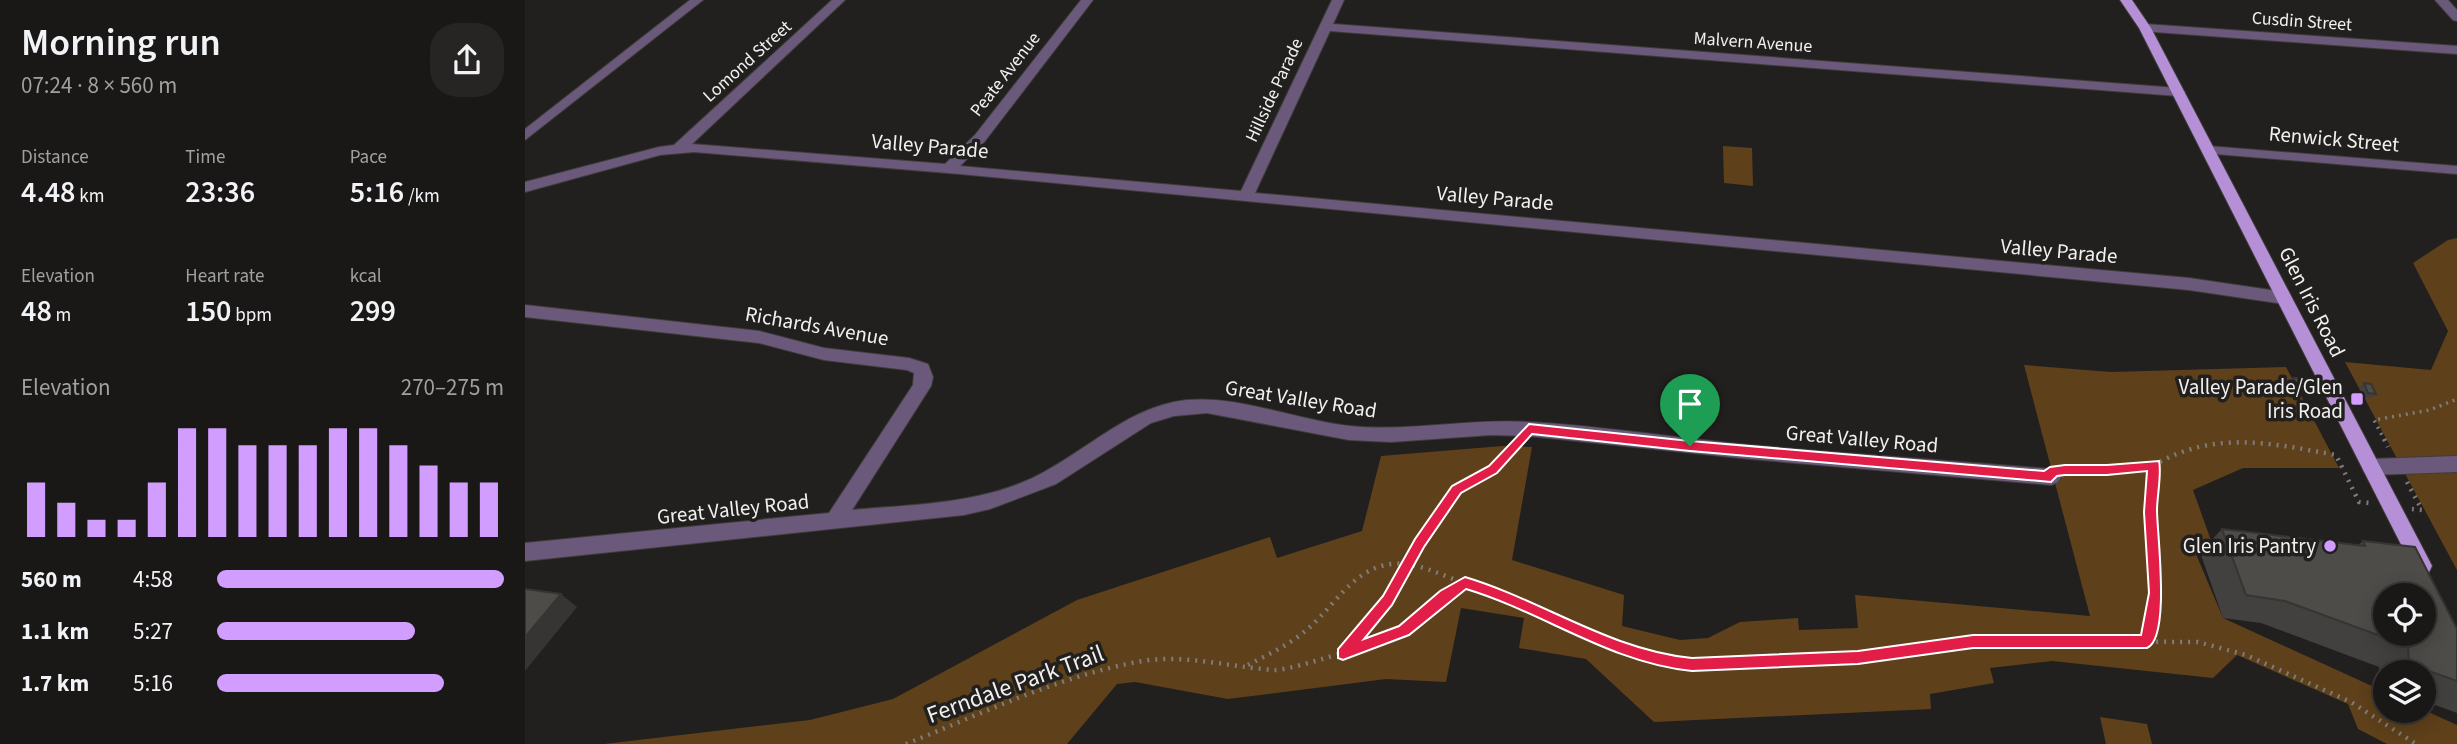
<!DOCTYPE html>
<meta charset="utf-8">
<style>
body{margin:0;font-family:"Source Sans 3",sans-serif;background:#272523;color:#f1f3f6;height:100vh;display:flex;flex-direction:column;font-size:26px;white-space:nowrap}
*{box-sizing:border-box;margin:0}
p{font-size:23px;color:#9fa0a1}
.icon{flex:none;width:38px;height:38px;fill:none;stroke:currentColor;stroke-width:2;stroke-linecap:round;stroke-linejoin:round}
.map{position:relative;flex:1;overflow:hidden}
.side{display:flex;flex-direction:column;background:#1a1816;width:525px}
.side>*{flex:none}
.controls{position:absolute;left:1848px;top:583px;display:grid;gap:14px}
.controls a{display:grid;place-items:center;width:63px;height:63px;border-radius:50%;background:#1a1816;box-shadow:0 4px 18px #0003,0 0 0 2px #383735;font-size:35px}
.pin{position:absolute;display:grid;place-items:center;width:60px;height:60px;color:#fff;margin:-72px -30px;border-radius:50% 50% 50% 0;rotate:-45deg;box-shadow:0 0 7px #0007}
.pin .icon{rotate:45deg}
.round{display:grid;place-items:center;flex:none;width:74px;height:74px;border-radius:28px;background:#272523}
.summary{display:flex;align-items:center;justify-content:space-between;height:119px;padding:0 21px}
h1{font-size:38px;font-weight:600;line-height:52px}
.metrics{display:grid;grid-template-columns:repeat(3,1fr);gap:10px;height:119px;padding:7px 21px}
.metrics div{display:grid;align-content:center}
.metrics b{font-size:30px;font-weight:600}
.metrics small{font-size:19px;font-weight:400}
.metrics p{font-size:19px}
.chart{height:196px;padding:14px 21px}
.chart p{display:flex;justify-content:space-between}
.chart svg{width:100%;height:126px;margin-top:7px;stroke:#d19dfe;stroke-width:6}
ul{padding:0 21px;list-style:none;font-size:23px}
li{display:grid;grid-template-columns:112px 84px 1fr;align-items:center;height:52px}
li i{height:18px;border-radius:9px;background:#d19dfe}
main{display:flex;flex:1;min-height:0}
.map>svg:first-child{display:block}
.green{fill:#5e401a}
.lines{fill:none;stroke-linecap:round;stroke-linejoin:round}
.minor-casing{stroke:#3f3d3b;stroke-width:2}
.major-casing{stroke:#3f3d3b;stroke-width:2}
.path-far1{stroke:#7e7c7b;stroke-width:3.5;stroke-dasharray:2 5;stroke-linecap:butt}
.path{stroke:#7e7c7b;stroke-width:4.5;stroke-dasharray:2 6;stroke-linecap:butt}
.minor{fill:#6b597b;fill-rule:evenodd}
.major{fill:#b690d7;fill-rule:evenodd}
.path-bridge{stroke:#7e7c7b;stroke-width:4.5;stroke-dasharray:2 6;stroke-linecap:butt}
.wall{fill:#43413f}
.shaded-wall{fill:#373533}
.building{fill:#4e4c49;stroke:#373533;stroke-width:2;fill-rule:evenodd}
.route{fill:#e11d48;stroke:#fff;stroke-width:2;fill-rule:evenodd}
.poi-dot{fill:#d19dfe;stroke:#22201e;stroke-width:2.5}
.labels{text-anchor:middle;stroke-width:7;stroke-linejoin:round;paint-order:stroke}
.far-street-label{font-size:18px;fill:#f2f0ef;stroke:#22201e}
.street-label{font-size:21px;fill:#f2f0ef;stroke:#22201e}
.poi-label{font-size:21px;fill:#f2f0ef;stroke:#22201e;text-anchor:end}
.near-street-label{font-size:24px;fill:#f2f0ef;stroke:#22201e}
</style>
<main>
<section class="side">
<div class="summary"><div><h1>Morning run</h1><p>07:24 · 8 × 560 m</p></div><a class="round"><svg class="icon" aria-label="share" viewBox="0 0 24 24"><path d="M12 15V3M7 8l5-5 5 5M5 13v7h14v-7"/></svg></a></div>
<div class="metrics">
<div><p>Distance</p><b>4.48<small> km</small></b></div>
<div><p>Time</p><b>23:36</b></div>
<div><p>Pace</p><b>5:16<small> /km</small></b></div>
</div>
<div class="metrics">
<div><p>Elevation</p><b>48<small> m</small></b></div>
<div><p>Heart rate</p><b>150<small> bpm</small></b></div>
<div><p>kcal</p><b>299</b></div>
</div>
<div class="chart"><p><span>Elevation</span>270–275 m</p>
<svg viewBox="0 0 160 44" preserveAspectRatio="none"><path d="M5 44V25M15 44V32M25 44V38M35 44V38M45 44V25M55 44V6M65 44V6M75 44V12M85 44V12M95 44V12M105 44V6M115 44V6M125 44V12M135 44V19M145 44V25M155 44V25"/></svg>
</div>
<ul>
<li><b>560 m</b>4:58<i style="width:100%"></i></li>
<li><b>1.1 km</b>5:27<i style="width:69%"></i></li>
<li><b>1.7 km</b>5:16<i style="width:79%"></i></li>
</ul>
</section>
<div class="map">
<svg width="1932" height="744" viewBox="0 0 1932 744">
<rect width="100%" height="100%" fill="#22201e"/>
<g class="green">
<polygon points="1198,146 1227,148 1228,186 1199,183"/>
<polygon points="1932,238 1932,570 1820,362 1906,370 1923,331 1888,263 1923,240"/>
<polygon points="1499,365 1586,372 1761,367 1814,468 1718,468 1668,490 1689,549 1668,547 1698,618 1860,692 1860,710 1899,710 1932,725 1932,744 1862,744 1833,729 1823,704 1712,655 1688,678 1527,661 1465,668 1469,683 1405,694 1406,709 1129,722 1061,659 994,648 999,618 936,608 921,682 861,679 703,699 610,682 592,684 542,744 79,744 285,720 368,699 552,600 745,537 752,558 837,531 856,456 977,446 1007,447 987,560 1099,595 1097,626 1155,640 1183,638 1215,622 1273,618 1274,630 1333,628 1330,595 1565,616"/>
<polygon points="1575,717 1622,724 1627,744 1581,744"/>
</g>
<g class="lines">
<defs>
<g id="minor">
<polygon points="165,0 178,0 0,140 0,129"/>
<polygon points="307,0 320,0 167,144 420,164 450,135 556,0 568,0 460,141 435,166 716,191 807,0 819,0 808,24 1653,88 1660,92 1653,96 805,31 730,193 1664,278 1759,292 1767,298 1759,304 1664,290 435,174 169,152 135,155 0,192 0,182 134,147 149,145"/>
<polygon points="1910,0 1923,0 1932,10 1932,21 1928,20"/>
<polygon points="1620,24 1932,46 1932,54 1616,31 1616,25"/>
<polygon points="1683,146 1932,166 1932,174 1678,153 1678,147"/>
<path d="M0 305 234 331 299 348 384 358 403 364 408 377 406 386 327 510C391 504 462 504 519 472 562 449 600 412 649 402 704 391 769 420 825 426 885 432 944 418 1004 422 1078 426 1151 438 1225 445 1325 454 1426 461 1526 469L1533 472 1536 477 1533 482 1526 485 1225 459 1004 436 966 435 866 442 824 440 682 413 649 416 626 423 531 484 465 509 439 515 0 561V543L304 513 388 385 389 373 382 370 299 360 234 343 0 317Z"/>
<polygon points="1932,456 1932,472 1846,475 1839,472 1837,467 1839,462 1846,459"/>
</g>
<polygon id="major" points="1595,0 1607,0 1626,28 1904,560 1907,566 1904,572 1897,575 1890,572 1614,28"/>
</defs>
<use href="#minor" class="minor-casing"/>
<use href="#major" class="major-casing"/>
<polyline class="path-far1" points="1860,441 1849,420 1905,410 1932,399"/>
<g class="path">
<polyline points="1859,439 1863,447"/>
<polyline points="1543,470 1601,469 1629,465"/>
<polyline points="1882,482 1897,510 1887,509"/>
<polyline points="895,543 932,489 968,470 989,447"/>
<path d="M1622 641 1631 593 1626 479 1629 465C1690 430 1745 443 1811 455L1834 502 1845 503"/>
<polyline points="820,651 873,583"/>
<path d="M723 665C742 655 762 646 779 632 808 609 827 568 867 564 892 561 917 576 940 583"/>
<path d="M381 744C456 714 532 677 612 662 657 653 704 667 749 670 766 671 867 638 881 628 902 614 918 596 940 583L1108 652 1167 664 1333 658 1448 641 1673 642 1721 655 1826 702 1891 744"/>
</g>
<use href="#minor" class="minor"/>
<use href="#major" class="major"/>
<polyline class="path-bridge" points="873,583 895,543"/>
</g>
<g class="wall">
<polygon points="1768,378 1780,388 1776,393 1769,392 1764,382"/>
<polygon points="1839,383 1851,394 1846,398 1839,397 1834,388"/>
<polygon points="1697,529 1833,545 1838,541 1932,629 1932,713 1899,701 1899,672 1860,672 1860,687 1855,685 1854,667 1736,623 1698,618 1675,552"/>
</g>
<polygon class="shaded-wall" points="36,594 52,607 0,671 0,637"/>
<g class="building">
<polygon points="1768,378 1774,378 1780,388 1774,387"/>
<polygon points="1839,383 1846,384 1851,394 1843,393"/>
<path d="M1697 529 1840 546 1838 541 1890 547 1932 629V681L1884 664 1883 646 1760 601 1721 595ZM1860 595H1899V634H1860Z"/>
<polygon points="0,589 36,594 0,637"/>
</g>
<path class="route" d="M1004 424 1165 441 1519 471 1525 467 1540 465H1582L1634 461C1637 472 1632 497 1632 510 1632 533 1646 638 1622 648H1448L1333 664 1167 671C1085 663 1018 612 941 589L884 635 818 660 813 658V649L858 596 890 539 927 486 964 466ZM1007 434 1165 451 1526 482 1532 476 1540 475H1582L1622 471 1619 512 1624 593 1616 635H1448L1333 651 1167 658C1085 650 1017 600 940 577L915 591 874 626 839 639 867 605 899 547 936 493 972 473Z"/>
<g class="poi-dot">
<rect x="1825" y="392" width="14" height="14" rx="3.5"/>
<circle cx="1805" cy="546" r="7"/>
</g>
<g class="labels">
<g class="far-street-label">
<text transform="translate(1777 21) rotate(4)" y="6">Cusdin Street</text>
<text transform="translate(1228 42) rotate(4)" y="6">Malvern Avenue</text>
<text transform="translate(222 61) rotate(-42)" y="6">Lomond Street</text>
<text transform="translate(480 74) rotate(-52)" y="6">Peate Avenue</text>
<text transform="translate(749 90) rotate(-65)" y="6">Hillside Parade</text>
</g>
<g class="street-label">
<text transform="translate(1809 139) rotate(5)" y="7">Renwick Street</text>
<text transform="translate(405 146) rotate(5)" y="7">Valley Parade</text>
<text transform="translate(970 198) rotate(5)" y="7">Valley Parade</text>
<text transform="translate(1534 251) rotate(5)" y="7">Valley Parade</text>
<text transform="translate(1787 302) rotate(63)" y="7">Glen Iris Road</text>
<text transform="translate(292 326) rotate(10)" y="7">Richards Avenue</text>
<text transform="translate(776 399) rotate(9)" y="7">Great Valley Road</text>
<text transform="translate(1337 439) rotate(5)" y="7">Great Valley Road</text>
<text transform="translate(208 509) rotate(-6)" y="7">Great Valley Road</text>
</g>
<g class="poi-label">
<text x="1818" y="394">Valley Parade/Glen<tspan x="1818" dy="24">Iris Road</tspan></text>
<text x="1791" y="553">Glen Iris Pantry</text>
</g>
<g class="near-street-label">
<text transform="translate(490 684) rotate(-20)" y="8">Ferndale Park Trail</text>
</g>
</g>
</svg>
<div class="controls">
<a><svg class="icon" aria-label="locate" viewBox="0 0 24 24"><circle cx="12" cy="12" r="6"/><path d="M12 2v4M12 18v4M2 12h4M18 12h4"/></svg></a>
<a><svg class="icon" aria-label="layers" viewBox="0 0 24 24"><path d="M12 4l9 5-9 5-9-5zM3 14l9 5 9-5"/></svg></a>
</div>
<div class="pin" style="left:1165px;top:446px;background:#1e9e55"><svg class="icon" aria-label="arrive" viewBox="0 0 24 24"><path d="M6 21V4h12l-3 4 3 4H6"/></svg></div>
</div>
</main>
